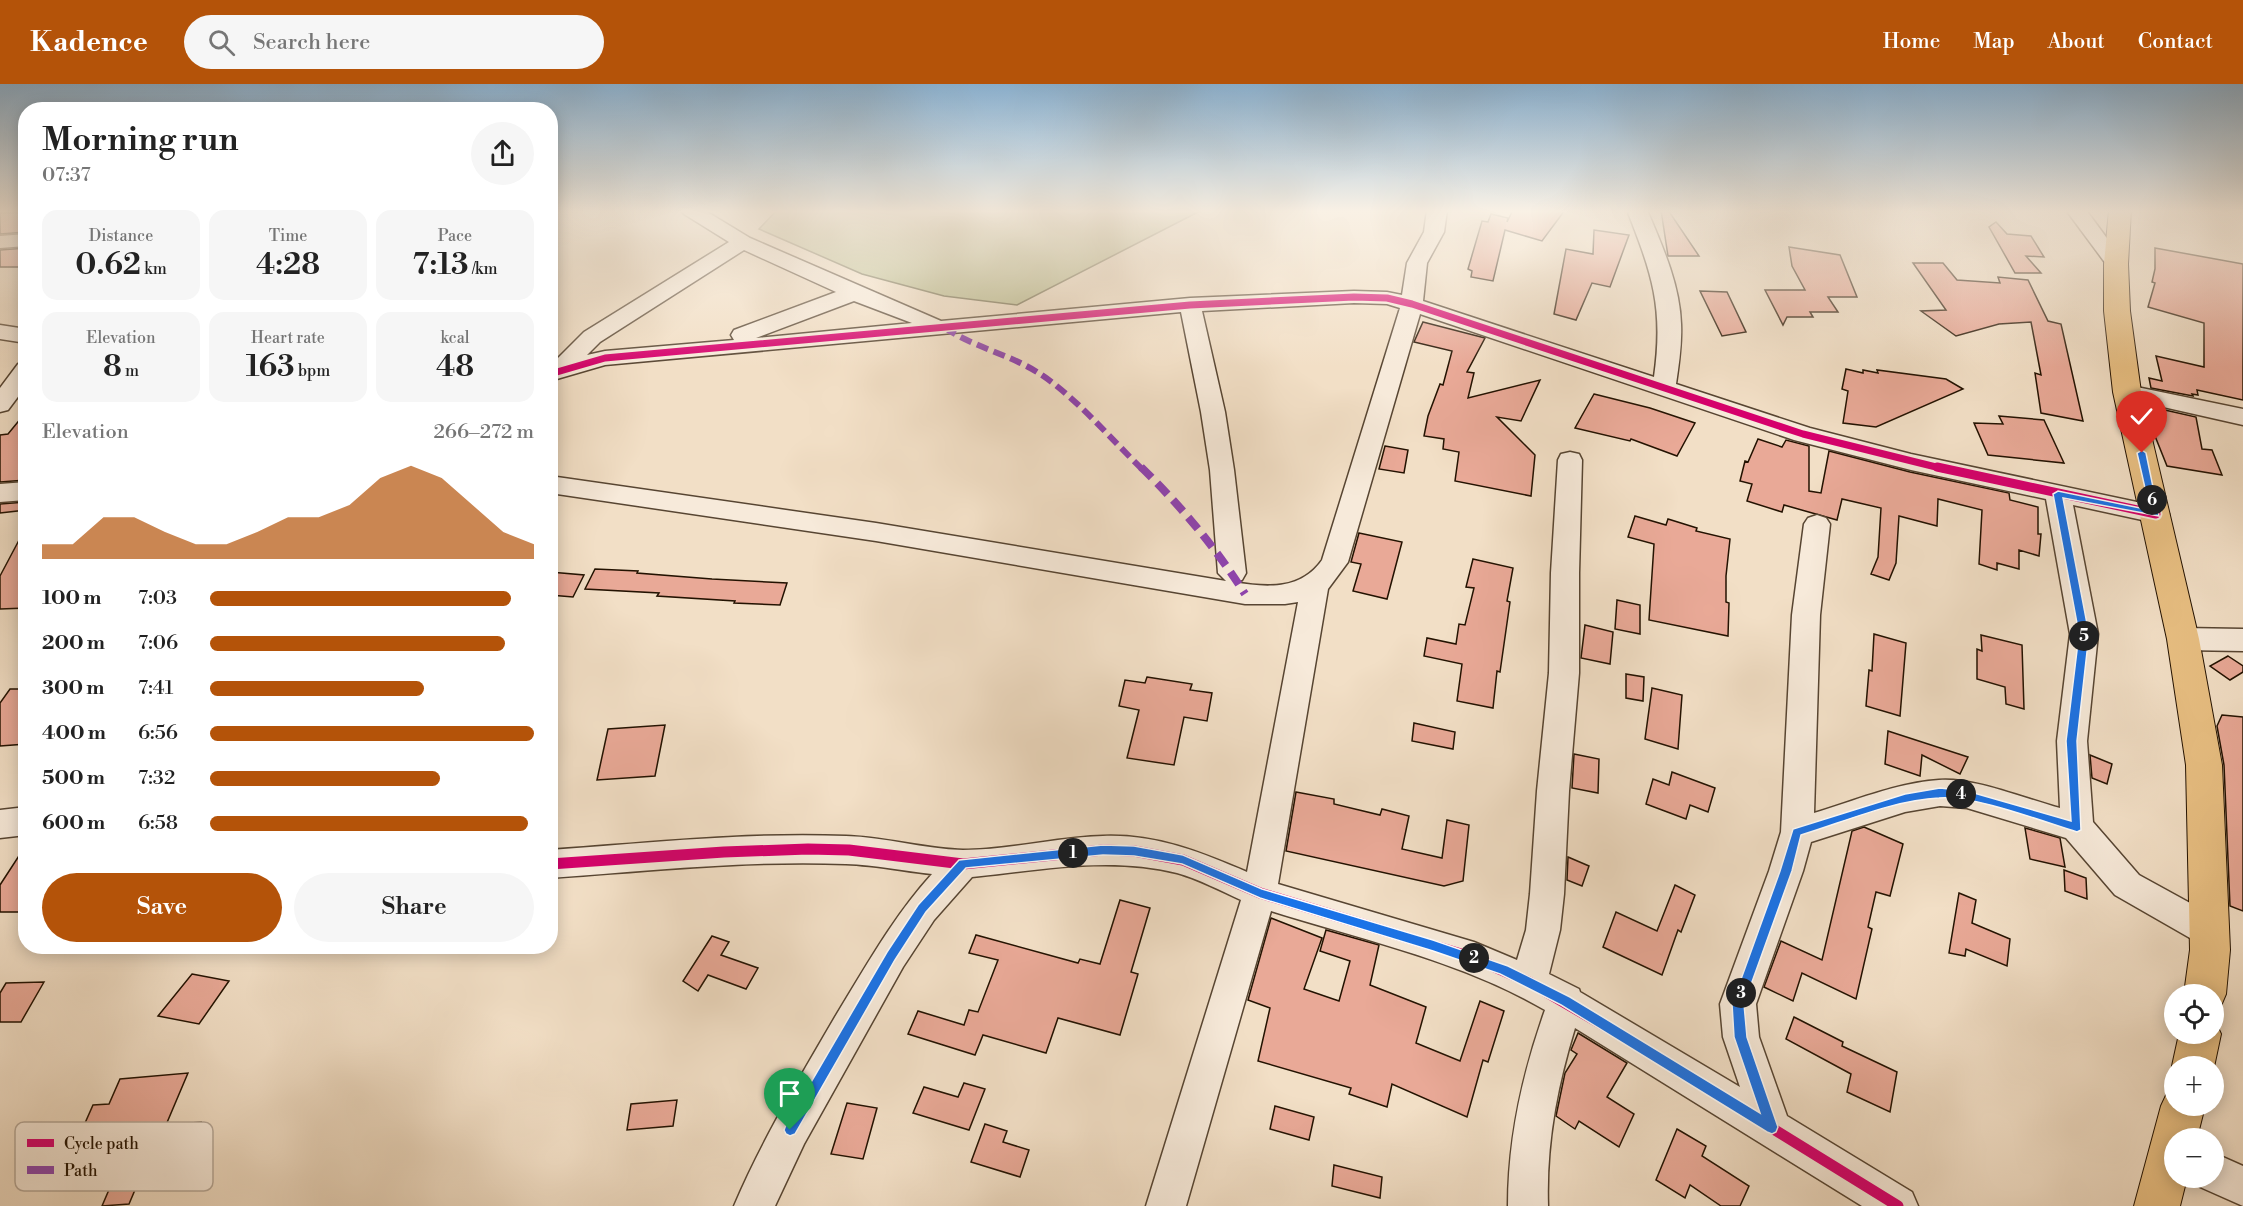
<!DOCTYPE html>
<meta charset="utf-8">
<style>
body{margin:0;font-family:"Libre Bodoni",serif;background:#f6f6f6;color:#222;height:100vh;display:flex;flex-direction:column;font-size:22px;white-space:nowrap}
*{box-sizing:border-box;margin:0}
p{font-size:20px;color:#767676}
.icon{flex:none;width:33px;height:33px;fill:none;stroke:currentColor;stroke-width:2;stroke-linecap:round;stroke-linejoin:round}
.map{position:relative;flex:1;overflow:hidden}
.details{position:absolute;left:18px;top:18px;width:540px;height:852px;display:flex;flex-direction:column;background:#fff;border-radius:24px;box-shadow:0 3px 15px #0003}
.details>*{flex:none}
.buttons{position:absolute;left:2164px;top:900px;display:grid;gap:12px}
.buttons a{display:grid;place-items:center;width:60px;height:60px;border-radius:50%;background:#fff;box-shadow:0 3px 15px #0003;font-size:30px}
.pin{position:absolute;display:grid;place-items:center;width:51px;height:51px;color:#fff;margin:-62px -26px;border-radius:50% 50% 50% 0;rotate:-45deg;box-shadow:0 0 6px #0007}
.pin .icon{rotate:45deg}
.km{position:absolute;width:30px;height:30px;margin:-15px;border-radius:50%;background:#222;color:#fff;font-size:16px;line-height:30px;text-align:center}
.round{display:grid;place-items:center;flex:none;width:63px;height:63px;border-radius:32px;background:#f6f6f6}
.headline{display:flex;align-items:center;justify-content:space-between;height:102px;padding:0 24px}
h1{font-size:33px;font-weight:600;line-height:45px}
.figures{display:grid;grid-template-columns:repeat(3,1fr);gap:9px;height:102px;padding:6px 24px}
.figures div{display:grid;align-content:center;border-radius:15px;background:#f6f6f6;text-align:center}
.figures b{font-size:30px;font-weight:600}
.figures small{font-size:16px;font-weight:400}
.figures p{font-size:16px}
.chart{height:168px;padding:12px 24px}
.chart p{display:flex;justify-content:space-between}
.chart svg{width:100%;height:108px;margin-top:6px;fill:#b45309;opacity:.7}
.cta{display:flex;gap:12px;margin-top:auto;padding:12px 24px}
.cta a{flex:1;height:69px;border-radius:36px;background:#b45309;color:#fff;font-size:24px;font-weight:600;line-height:69px;text-align:center}
.cta a+a{background:#f6f6f6;color:#222}
ul{padding:0 24px;list-style:none;font-size:20px}
li{display:grid;grid-template-columns:96px 72px 1fr;align-items:center;height:45px}
li i{height:15px;border-radius:8px;background:#b45309}
header{display:flex;align-items:center;gap:36px;box-sizing:border-box;height:84px;padding:0 30px;background:#b45309;color:#fff}
header strong{font-size:28px}
nav{display:flex;gap:33px;margin-inline-start:auto;font-size:21px}
.search{width:420px;height:54px;background:#f6f6f6;display:flex;align-items:center;gap:15px;box-sizing:border-box;padding:0 21px;border-radius:33px;color:#767676;font-size:22px}
.map>svg:first-child{display:block}
.green{fill:#bec192;stroke:#706a4a;stroke-width:1.5}
.building{fill:#e9a997;stroke:#231201;stroke-width:1.5}
.lines{fill:none;stroke-linecap:round;stroke-linejoin:round}
.minor-casing{stroke:#574532;stroke-width:3}
.major-casing{stroke:#231201;stroke-width:2}
.minor{fill:#f7eada;fill-rule:evenodd}
.major{fill:#e9c083;fill-rule:evenodd}
.quiet-far1{stroke:#8e44ad;stroke-width:6;stroke-dasharray:12 6;stroke-linecap:butt}
.quiet{stroke:#8e44ad;stroke-width:8;stroke-dasharray:15 8;stroke-linecap:butt}
.cycleway-far2-casing{stroke:#f7eada;stroke-width:10}
.cycleway-far1-casing{stroke:#f7eada;stroke-width:13}
.cycleway-casing{stroke:#f7eada;stroke-width:15}
.cycleway-far2{stroke:#d6006c;stroke-width:7}
.cycleway-far1{stroke:#d6006c;stroke-width:9}
.cycleway{stroke:#d6006c;stroke-width:11}
.route{fill:#1a73e8;stroke:#fff;stroke-width:1.5}
.key{fill:#f7eada;stroke:#b7a999;stroke-width:1.5}
.key-label{font-size:16px;fill:#231201}
</style>
<header>
<strong>Kadence</strong>
<div class="search"><svg class="icon" aria-label="search" viewBox="0 0 24 24"><circle cx="10" cy="10" r="6"/><path d="M15 15l6 6"/></svg>Search here</div>
<nav><a>Home</a><a>Map</a><a>About</a><a>Contact</a></nav>
</header>
<div class="map">
<svg width="2243" height="1122" viewBox="0 0 2243 1122">
<rect width="100%" height="100%" fill="#f2dfc6"/>
<filter id="stains"><feTurbulence type="fractalNoise" baseFrequency=".00333" numOctaves="4"/><feColorMatrix values="0 0 0 0 .2 0 0 0 0 .09 0 0 0 0 .02 0 0 0 .5 -.17"/></filter>
<radialGradient id="worn" r=".72"><stop offset=".6" stop-color="#630" stop-opacity="0"/><stop offset="1" stop-color="#630" stop-opacity=".3"/></radialGradient>
<polygon class="green" points="777,126 1202,126 1017,221 944,212 862,190 759,145"/>
<g class="building">
<polygon points="1513,126 1565,126 1542,157 1505,146 1493,197 1471,193 1472,187 1468,185 1482,137 1488,138 1491,130 1508,134 1507,138"/>
<polygon points="1661,126 1668,126 1699,172 1668,172"/>
<polygon points="26,128 26,148 0,150 0,129"/>
<polygon points="1996,138 2007,150 2031,152 2044,173 2026,172 2041,189 2015,189 1989,143"/>
<polygon points="1594,146 1629,151 1610,203 1592,199 1576,236 1554,230 1566,165 1593,170"/>
<polygon points="1789,163 1840,171 1857,213 1828,213 1838,228 1810,228 1813,233 1787,233 1783,241 1765,206 1805,206 1792,182"/>
<polygon points="26,164 26,183 0,183 0,166"/>
<polygon points="2155,164 2243,180 2243,316 2197,306 2198,311 2192,310 2193,312 2151,304 2149,294 2162,297 2156,272 2204,283 2204,239 2148,223 2155,199 2152,198 2155,185"/>
<polygon points="1913,179 1943,179 1957,196 2000,199 1998,193 2028,196 2048,237 2061,240 2083,337 2041,329 2035,289 2041,291 2031,238 1999,240 1956,252 1921,227 1946,226"/>
<polygon points="1700,207 1727,208 1746,248 1722,252"/>
<polygon points="1423,238 1485,254 1467,288 1474,289 1468,314 1540,296 1521,337 1497,333 1535,371 1531,412 1455,397 1459,368 1443,365 1444,355 1424,352 1428,332 1440,300 1443,301 1452,267 1414,258"/>
<polygon points="1846,285 1863,289 1863,286 1878,289 1877,286 1946,295 1963,305 1876,343 1843,339 1848,307 1842,305"/>
<polygon points="1594,310 1650,324 1695,339 1677,372 1631,355 1630,357 1575,344"/>
<polygon points="2156,324 2196,333 2202,365 2212,366 2222,391 2167,382 2151,342 2149,327 2157,328"/>
<polygon points="26,328 26,396 0,398 0,351 8,350"/>
<polygon points="1999,332 2044,336 2064,379 1988,371 1974,339 2003,340"/>
<polygon points="1758,355 1782,363 1786,356 1809,362 1809,407 1821,409 1829,367 1910,388 2009,409 2010,416 2038,423 2038,450 2041,450 2039,472 2019,466 2019,485 1997,479 1997,486 1979,480 1982,426 1938,415 1937,442 1899,432 1896,479 1889,496 1871,490 1878,473 1881,424 1842,415 1837,436 1784,421 1782,428 1747,417 1752,400 1740,397 1745,377 1748,378"/>
<polygon points="1385,362 1408,366 1404,389 1379,385"/>
<polygon points="26,418 26,426 0,429 0,420"/>
<polygon points="1635,432 1666,441 1668,435 1697,444 1696,447 1730,455 1726,492 1726,518 1729,519 1728,552 1649,536 1654,460 1628,453"/>
<polygon points="26,443 26,524 0,525 0,492"/>
<polygon points="1359,449 1402,458 1387,515 1353,507 1361,480 1351,478"/>
<polygon points="1473,475 1513,484 1507,517 1510,518 1500,588 1497,587 1493,624 1457,617 1462,580 1424,572 1427,554 1456,560 1459,540 1465,541 1474,504 1466,503"/>
<polygon points="595,485 638,487 637,489 712,495 787,499 780,521 734,519 735,517 657,512 659,509 585,505"/>
<polygon points="550,488 584,491 573,513 550,511"/>
<polygon points="1617,516 1640,521 1640,550 1615,545"/>
<polygon points="1585,541 1613,548 1610,580 1581,574"/>
<polygon points="1874,550 1906,559 1900,632 1866,622 1869,586 1872,587"/>
<polygon points="1981,551 2022,561 2024,625 2006,620 2005,603 1977,595 1977,565 1982,567"/>
<polygon points="2228,572 2243,582 2243,588 2230,596 2210,582"/>
<polygon points="1626,590 1644,593 1643,617 1626,614"/>
<polygon points="1147,593 1192,600 1190,606 1212,609 1207,637 1184,633 1174,681 1127,674 1139,626 1119,622 1125,596 1145,599"/>
<polygon points="1652,604 1682,611 1678,665 1645,655"/>
<polygon points="10,605 26,605 26,660 0,662 0,619"/>
<polygon points="2222,631 2243,633 2243,827 2230,822 2224,681 2217,642"/>
<polygon points="1414,639 1455,648 1453,665 1412,657"/>
<polygon points="665,641 655,692 597,696 608,645"/>
<polygon points="1888,647 1968,673 1960,690 1922,671 1920,692 1885,680"/>
<polygon points="1574,670 1599,675 1598,709 1572,704"/>
<polygon points="2090,671 2112,680 2107,700 2092,694"/>
<polygon points="1672,688 1715,704 1708,728 1690,721 1686,735 1646,720 1653,695 1669,701"/>
<polygon points="1296,708 1334,715 1334,720 1380,731 1382,725 1409,732 1402,765 1442,774 1447,736 1469,741 1463,797 1444,802 1286,767"/>
<polygon points="1864,743 1903,760 1890,812 1876,808 1868,843 1872,845 1856,915 1802,889 1793,917 1764,903 1781,857 1822,876 1852,747"/>
<polygon points="2025,744 2060,754 2065,783 2030,775"/>
<polygon points="26,761 26,828 0,828 0,801"/>
<polygon points="1568,773 1589,782 1582,802 1567,796"/>
<polygon points="2064,786 2086,794 2087,815 2065,807"/>
<polygon points="1675,801 1695,811 1681,848 1678,846 1662,891 1603,863 1616,828 1657,847"/>
<polygon points="1959,809 1976,816 1972,839 2010,855 2007,882 1966,865 1965,872 1949,869"/>
<polygon points="1120,816 1150,824 1131,888 1138,890 1120,951 1058,934 1046,969 983,951 975,971 908,950 918,927 964,941 969,926 978,928 998,876 969,869 976,851 1078,879 1080,875 1100,880"/>
<polygon points="1271,834 1322,854 1304,905 1339,917 1350,877 1320,867 1326,846 1379,861 1370,901 1426,923 1416,959 1460,977 1480,917 1504,927 1488,978 1483,976 1467,1033 1392,1000 1387,1023 1349,1010 1351,1004 1258,977 1270,924 1248,916"/>
<polygon points="712,852 729,858 721,871 758,884 746,905 708,891 698,907 683,897"/>
<polygon points="192,890 229,897 199,940 158,932"/>
<polygon points="44,898 21,938 0,938 0,909 6,899"/>
<polygon points="1794,933 1843,958 1842,962 1897,988 1890,1028 1847,1008 1851,990 1786,955"/>
<polygon points="1578,949 1627,979 1607,1013 1634,1030 1619,1063 1579,1037 1575,1045 1556,1032 1565,989 1577,970 1571,966"/>
<polygon points="188,989 166,1041 201,1038 183,1083 143,1087 129,1120 102,1122 129,1059 74,1064 93,1021 109,1020 120,995"/>
<polygon points="964,999 985,1005 969,1046 913,1029 924,1003 958,1013"/>
<polygon points="677,1016 673,1042 627,1046 631,1020"/>
<polygon points="847,1019 877,1024 863,1075 831,1070"/>
<polygon points="1275,1022 1314,1033 1309,1056 1270,1045"/>
<polygon points="985,1040 1007,1047 1003,1058 1029,1066 1020,1093 971,1078"/>
<polygon points="1677,1045 1706,1062 1702,1072 1749,1102 1740,1122 1721,1122 1690,1101 1685,1114 1656,1096"/>
<polygon points="1334,1081 1382,1093 1380,1114 1332,1102"/>
</g>
<g class="lines">
<defs>
<g id="minor">
<path d="M681 126H704L750 154 941 237 1190 214 1354 207 1387 208 1402 211 1407 179 1424 148 1427 126H1447L1444 148 1427 179 1423 217 1654 293C1664 223 1652 190 1627 126H1647C1662 161 1680 201 1681 240 1682 260 1679 280 1676 300L1810 344 1911 370 2165 424 2169 430 2165 436 2156 439 2073 421 2098 550 2087 657 2093 738 2139 791 2221 836 2226 847 2221 858 2209 863 2197 858 2115 811 2066 754 1967 724 1940 722 1905 728 1811 758 1803 787 1756 920 1759 953 1787 1032 1912 1108 1918 1122H1862L1575 944C1557 1003 1546 1060 1548 1122H1508C1508 1054 1522 991 1545 926 1461 877 1363 856 1271 827L1186 1122H1146L1241 816C1221 807 1199 795 1177 789 1110 772 1040 786 972 793L934 836 903 883 804 1060 775 1122H734C762 1056 799 995 835 933 865 884 893 833 932 790 904 787 875 781 846 780 748 776 648 787 550 794V766C648 759 747 748 846 752 885 753 924 765 963 766 1010 766 1057 753 1103 752 1156 750 1200 768 1247 788L1298 518 1285 520H1245L876 457 550 409V392L876 439 1226 497 1218 489 1210 386 1201 328 1181 228 605 281 550 297V282L584 248 729 158 684 130ZM744 166 836 208 734 246 731 251 734 256 605 267 587 271 600 258ZM854 217 912 239 756 254ZM1354 219 1387 220 1400 224 1322 476C1301 506 1267 504 1234 498L1242 496 1246 489 1234 386 1225 328 1202 227ZM1420 230 1794 356 1911 386 2046 415 2070 550 2057 657 2060 724C2026 715 1973 693 1939 696 1896 699 1854 717 1814 729L1820 531 1830 440 1826 434 1817 431 1808 434 1804 440 1792 531 1781 748 1769 787 1720 920 1723 953 1740 1003 1580 908 1579 905 1549 890 1560 846 1564 810 1569 707 1579 589V489L1582 376 1579 370 1570 368 1561 370 1558 376 1551 489 1549 589 1537 707 1530 810 1526 846 1517 876 1474 858 1278 800 1328 505 1348 478Z"/>
<polygon points="2066,126 2086,126 2126,180 2123,184 2116,186 2109,184"/>
<polygon points="26,150 26,162 0,164 0,152"/>
<polygon points="0,241 26,245 26,259 0,255"/>
<polygon points="26,278 26,302 8,326 0,328 0,304 18,280"/>
<polygon points="2127,301 2243,325 2243,341 2119,313 2115,308 2119,303"/>
<polygon points="26,398 26,416 0,418 0,400"/>
<polygon points="2183,544 2243,545 2243,567 2183,566 2173,563 2169,555 2173,547"/>
<polygon points="26,723 26,751 0,754 0,726"/>
<polygon points="2214,1069 2243,1082 2243,1122 2200,1103 2196,1094 2214,1094"/>
</g>
<g id="major">
<polygon points="2109,126 2131,126 2128,180 2130,227 2141,308 2199,555 2222,681 2230,866 2226,910 2220,924 2214,926 2214,910 2184,910 2190,866 2186,681 2167,555 2113,308 2104,227 2104,180"/>
<polygon points="2214,935 2221,950 2214,983 2175,982 2175,990 2172,982 2179,950 2214,950"/>
<polygon points="2175,1003 2175,1022 2205,1022 2197,1054 2175,1054 2175,1094 2187,1094 2180,1122 2134,1122 2161,1022 2168,1007"/>
</g>
</defs>
<use href="#minor" class="minor-casing"/>
<use href="#major" class="major-casing"/>
<use href="#minor" class="minor"/>
<use href="#major" class="major"/>
<path class="quiet-far1" d="M945 244C974 263 1008 270 1037 288 1073 310 1111 355 1142 385"/>
<path class="quiet" d="M1141 383C1180 421 1216 464 1245 510"/>
<defs>
<polyline id="cycleway-far2" points="550,290 605,274 1190,221 1354,213 1387,214 1412,220 1803,350 1944,385"/>
<polyline id="cycleway-far1" points="1937,383 2156,430"/>
<polyline id="cycleway" points="550,780 724,768 808,765 849,766 963,780 1103,766 1134,767 1183,776 1260,809 1474,874 1529,898 1634,959 1898,1122"/>
</defs>
<use href="#cycleway-far2" class="cycleway-far2-casing"/>
<use href="#cycleway-far1" class="cycleway-far1-casing"/>
<use href="#cycleway" class="cycleway-casing"/>
<use href="#cycleway-far2" class="cycleway-far2"/>
<use href="#cycleway-far1" class="cycleway-far1"/>
<use href="#cycleway" class="cycleway"/>
</g>
<linearGradient id="sky" x2="0" y2="1"><stop stop-color="#8cb6d8"/><stop offset="0.45" stop-color="#f9f1e5"/><stop offset="1" stop-color="#f9f1e5" stop-opacity="0"/></linearGradient>
<rect width="2243" height="283" fill="url(#sky)"/>
<path class="route" d="M2142 366 2146 369 2159 432 2063 414 2089 550 2077 657 2081 746 2077 748C2041 737 1974 711 1939 714 1894 716 1844 738 1801 751L1792 787 1744 920 1747 953 1778 1043 1776 1048 1772 1050 1767 1048 1561 921 1500 890 1433 867 1260 814 1182 780 1134 772 1103 771 966 784 926 828 895 876 795 1050 790 1052 786 1050 784 1046 786 1041 887 868 918 821 959 776 1103 761 1134 762 1183 771 1262 805 1433 856 1508 882 1570 913 1760 1029 1734 953 1732 920 1780 787 1793 745 1905 710 1940 704 1967 707 2071 737 2066 657 2079 550 2053 410 2058 407 2150 426 2137 369Z"/>
<rect x="15" y="1038" width="198" height="69" rx="9" class="key"/>
<rect x="27" y="1055" width="27" height="8" fill="#d6006c"/>
<rect x="27" y="1082" width="27" height="8" fill="#8e44ad"/>
<g class="key-label">
<text x="64" y="1065">Cycle path</text>
<text x="64" y="1092">Path</text>
</g>
<rect width="100%" height="100%" filter="url(#stains)"/>
<rect width="100%" height="100%" fill="url(#worn)"/>
</svg>
<div class="buttons">
<a><svg class="icon" aria-label="locate" viewBox="0 0 24 24"><circle cx="12" cy="12" r="6"/><path d="M12 2v4M12 18v4M2 12h4M18 12h4"/></svg></a>
<a>+</a>
<a>−</a>
</div>
<div class="pin" style="left:790px;top:1046px;background:#1e9e55"><svg class="icon" aria-label="arrive" viewBox="0 0 24 24"><path d="M6 21V4h12l-3 4 3 4H6"/></svg></div>
<div class="pin" style="left:2142px;top:369px;background:#d93025"><svg class="icon" aria-label="check" viewBox="0 0 24 24"><path d="M5 12l5 5 9-10"/></svg></div>
<b class="km" style="left:1073px;top:769px">1</b>
<b class="km" style="left:1474px;top:874px">2</b>
<b class="km" style="left:1741px;top:909px">3</b>
<b class="km" style="left:1961px;top:710px">4</b>
<b class="km" style="left:2084px;top:552px">5</b>
<b class="km" style="left:2152px;top:416px">6</b>
<section class="details">
<div class="headline"><div><h1>Morning run</h1><p>07:37</p></div><a class="round"><svg class="icon" aria-label="share" viewBox="0 0 24 24"><path d="M12 15V3M7 8l5-5 5 5M5 13v7h14v-7"/></svg></a></div>
<div class="figures">
<div><p>Distance</p><b>0.62<small> km</small></b></div>
<div><p>Time</p><b>4:28</b></div>
<div><p>Pace</p><b>7:13<small> /km</small></b></div>
</div>
<div class="figures">
<div><p>Elevation</p><b>8<small> m</small></b></div>
<div><p>Heart rate</p><b>163<small> bpm</small></b></div>
<div><p>kcal</p><b>48</b></div>
</div>
<div class="chart"><p><span>Elevation</span>266–272 m</p>
<svg viewBox="0 0 160 44" preserveAspectRatio="none"><path d="M0 44V38L10 38L20 27L30 27L40 33L50 38L60 38L70 33L80 27L90 27L100 22L110 11L120 6L130 11L140 22L150 33L160 38V44z"/></svg>
</div>
<ul>
<li><b>100 m</b>7:03<i style="width:93%"></i></li>
<li><b>200 m</b>7:06<i style="width:91%"></i></li>
<li><b>300 m</b>7:41<i style="width:66%"></i></li>
<li><b>400 m</b>6:56<i style="width:100%"></i></li>
<li><b>500 m</b>7:32<i style="width:71%"></i></li>
<li><b>600 m</b>6:58<i style="width:98%"></i></li>
</ul>
<div class="cta"><a>Save</a><a>Share</a></div>
</section>
</div>
